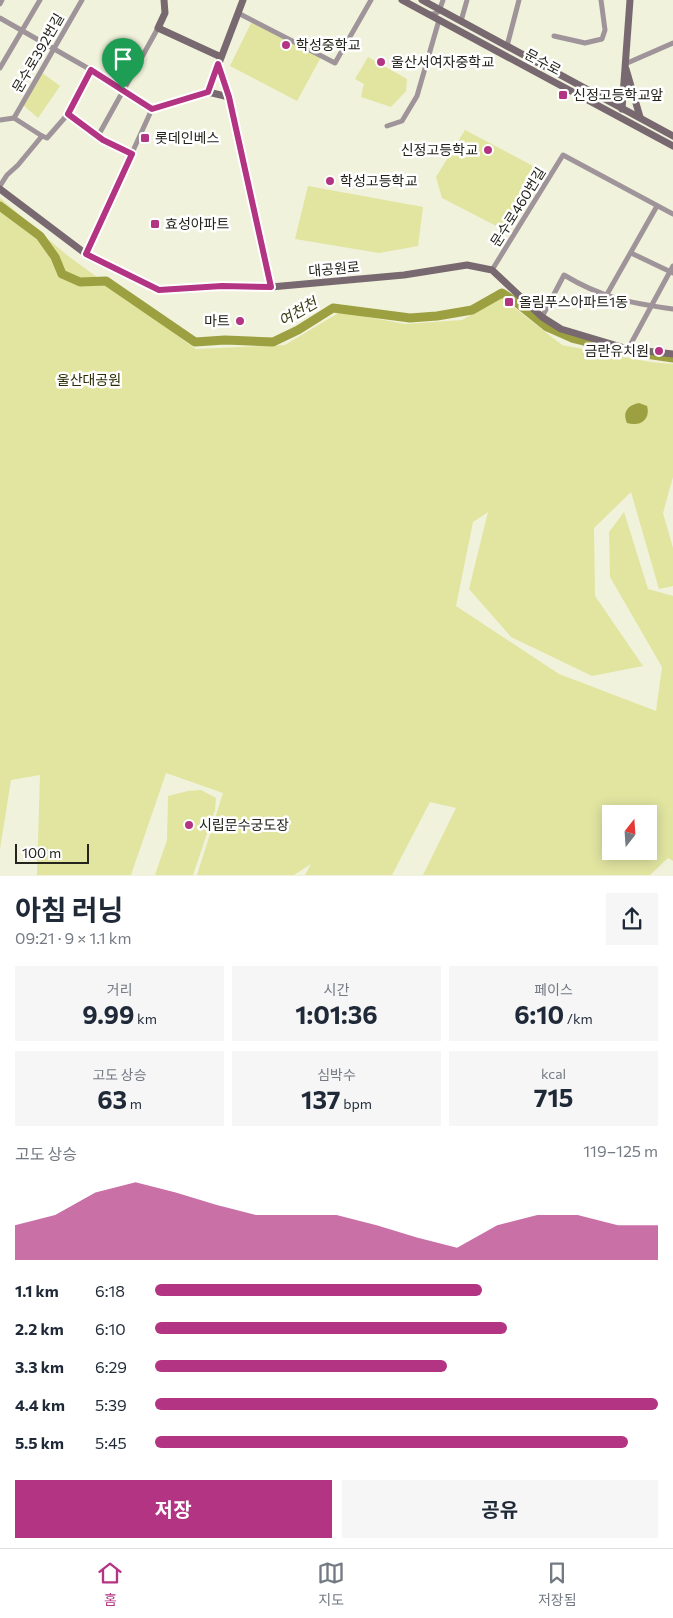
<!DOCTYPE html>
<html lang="ko">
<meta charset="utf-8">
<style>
body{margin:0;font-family:Commissioner,"Noto Sans KR",sans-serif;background:#f6f6f7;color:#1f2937;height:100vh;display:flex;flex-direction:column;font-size:19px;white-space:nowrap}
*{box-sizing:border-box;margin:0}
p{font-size:16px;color:#747a83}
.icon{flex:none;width:28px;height:28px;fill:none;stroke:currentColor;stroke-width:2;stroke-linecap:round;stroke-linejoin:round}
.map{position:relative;height:876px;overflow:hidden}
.side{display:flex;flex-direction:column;background:#fff;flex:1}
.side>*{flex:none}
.needle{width:32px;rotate:17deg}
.controls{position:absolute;left:602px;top:805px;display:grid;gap:10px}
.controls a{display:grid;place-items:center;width:55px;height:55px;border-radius:0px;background:#fff;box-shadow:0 2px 12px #0003;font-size:25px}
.scale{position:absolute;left:15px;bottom:12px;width:74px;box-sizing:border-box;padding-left:5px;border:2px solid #24241c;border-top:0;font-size:14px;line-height:18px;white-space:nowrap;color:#24241c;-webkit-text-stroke:4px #fff;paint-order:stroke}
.pin{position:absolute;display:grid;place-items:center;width:42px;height:42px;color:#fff;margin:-51px -21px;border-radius:50% 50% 50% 0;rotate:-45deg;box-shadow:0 0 5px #0007}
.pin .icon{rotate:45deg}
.round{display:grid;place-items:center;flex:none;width:52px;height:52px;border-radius:0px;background:#f6f6f7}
.overview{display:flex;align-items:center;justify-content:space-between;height:85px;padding:0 15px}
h1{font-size:28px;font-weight:700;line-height:38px}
.metrics{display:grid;grid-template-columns:repeat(3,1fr);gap:8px;height:85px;padding:5px 15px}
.metrics div{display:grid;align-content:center;border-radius:0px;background:#f6f6f7;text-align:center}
.metrics b{font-size:25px;font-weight:700}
.metrics small{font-size:14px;font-weight:400}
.metrics p{font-size:14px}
.chart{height:140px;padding:10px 15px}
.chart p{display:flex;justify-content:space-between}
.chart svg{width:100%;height:90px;margin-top:5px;fill:#b33482;opacity:.7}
.button{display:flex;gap:10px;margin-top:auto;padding:10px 15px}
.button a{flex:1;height:58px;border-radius:0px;background:#b33482;color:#fff;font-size:20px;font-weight:700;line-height:58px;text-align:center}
.button a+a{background:#f6f6f7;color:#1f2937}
ul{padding:0 15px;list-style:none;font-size:16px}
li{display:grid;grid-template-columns:80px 60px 1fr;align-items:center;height:38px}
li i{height:12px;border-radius:6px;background:#b33482}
.menu{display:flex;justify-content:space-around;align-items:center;height:70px;border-top:1px solid #e0e1e3;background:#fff;font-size:14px;color:#747a83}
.menu a{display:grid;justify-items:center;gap:2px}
.menu .on{color:#b33482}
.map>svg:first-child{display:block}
.green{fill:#e1e5a0;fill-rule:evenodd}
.water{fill:#9ca041}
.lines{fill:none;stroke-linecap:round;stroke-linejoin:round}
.river{stroke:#9ca041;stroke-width:9}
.street{stroke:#9f9499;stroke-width:5}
.secondary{stroke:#786970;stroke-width:7}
.route-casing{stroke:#fff;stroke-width:10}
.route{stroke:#b33482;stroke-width:6}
.poi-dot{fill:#b33482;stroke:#fff;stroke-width:2}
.labels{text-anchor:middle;stroke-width:5;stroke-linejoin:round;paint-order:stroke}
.poi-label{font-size:14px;fill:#24241c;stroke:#fff;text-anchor:start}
.street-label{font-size:14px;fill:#24241c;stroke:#fff}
.park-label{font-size:14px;fill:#2d2e04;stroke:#fff}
.water-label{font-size:15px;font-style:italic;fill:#3c3d16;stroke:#fff}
</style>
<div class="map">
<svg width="673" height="876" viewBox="0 0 673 876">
<rect width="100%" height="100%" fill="#f0f2db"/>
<g class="green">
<polygon points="252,21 321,57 297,101 230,66"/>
<polygon points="368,57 407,79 406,91 391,107 361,97 364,84 355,79"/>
<polygon points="41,72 60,86 38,118 22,104"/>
<polygon points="465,130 537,168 529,181 532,183 504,230 442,198 436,177"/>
<polygon points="308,186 423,207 418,246 379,253 295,239"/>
<path d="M0 198 68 256 196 349 285 345 340 312 405 324 462 320 502 298 562 345 650 362 673 364V477L663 513 673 548V586L659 589 631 492 594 528 595 596 643 666 592 676 511 637 469 589 488 512 473 522 456 606 559 674 656 711 662 667 610 577 609 532 624 512 648 589 673 596V861L668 858 650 875H423L456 808 430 802 392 875H305L311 864 294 875H197L223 793 166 773 131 875H37L40 775 11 780 0 849ZM611 814H649V851H611Z"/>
<polygon points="201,790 216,798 215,810 193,875 155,875 167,840 168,796 188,791"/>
</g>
<path class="water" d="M639 403 647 406C651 420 639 427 627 423 622 412 628 405 639 403Z"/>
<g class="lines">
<g class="river">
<polyline points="0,206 40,236 55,257 62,274 80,282 106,281 195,342 225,340 273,342 298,330 333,308 410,318 437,316 472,310 502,293 516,302 547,327 572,338 626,351"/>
<polyline points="639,353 673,358"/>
</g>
<g class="street">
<polyline points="0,4 2,0"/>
<polyline points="238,13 335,63 371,0"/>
<path d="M430 14C440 15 440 8 443 0"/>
<polyline points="0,18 91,70 152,109 208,92"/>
<polyline points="461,21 467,0"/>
<polyline points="554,36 585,43 602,39 605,30 601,0"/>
<polyline points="507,46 519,0"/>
<polyline points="625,64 673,43"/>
<polyline points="0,68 40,0"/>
<polyline points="68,114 103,140 132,154"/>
<polyline points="14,118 82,0"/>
<polyline points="0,120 14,118 42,136 47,138 68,114 91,70"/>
<polyline points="387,126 402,121 417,96 439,20"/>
<polyline points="98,136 158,28"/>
<polyline points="0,186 7,175 18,165 42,136"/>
<polyline points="631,253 673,273"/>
<polyline points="86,254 152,109"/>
<polyline points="492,270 563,155 673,214"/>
<polyline points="606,296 657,206"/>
<path d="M542 317 564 275C602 298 630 303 673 309"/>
<polyline points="628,349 673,266"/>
</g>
<g class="secondary">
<polyline points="164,0 165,13 158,28 221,57"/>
<polyline points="243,0 208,92 229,97 271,287"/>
<polyline points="402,0 673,146"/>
<polyline points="422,0 673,136"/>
<polyline points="219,64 229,97"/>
<polyline points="626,69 640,117"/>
<polyline points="622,109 630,0"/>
<polyline points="0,189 90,257 159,290 222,286 271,287 404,275 467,265 492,270 542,317 561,329 628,349 673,354"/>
</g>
</g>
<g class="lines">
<defs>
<polygon id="route" points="218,64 229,97 271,287 222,286 159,290 86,254 132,154 103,140 68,114 91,70 152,109 208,92"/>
</defs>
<use href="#route" class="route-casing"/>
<use href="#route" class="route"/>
</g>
<g class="poi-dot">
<circle cx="286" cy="45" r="5"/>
<circle cx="381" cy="62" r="5"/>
<rect x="558" y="90" width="10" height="10" rx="2.5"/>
<rect x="140" y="133" width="10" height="10" rx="2.5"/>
<circle cx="488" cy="150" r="5"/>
<circle cx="330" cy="181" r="5"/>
<rect x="150" y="219" width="10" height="10" rx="2.5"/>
<rect x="504" y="297" width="10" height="10" rx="2.5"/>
<circle cx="240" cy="321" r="5"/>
<circle cx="659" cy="351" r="5"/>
<circle cx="189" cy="825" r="5"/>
</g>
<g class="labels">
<g class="poi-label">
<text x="296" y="50">학성중학교</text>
<text x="391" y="67">울산서여자중학교</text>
<text x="573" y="100">신정고등학교앞</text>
<text x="155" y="143">롯데인베스</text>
<text x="478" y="155" text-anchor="end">신정고등학교</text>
<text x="340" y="186">학성고등학교</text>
<text x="165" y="229">효성아파트</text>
<text x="519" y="307">올림푸스아파트1동</text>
<text x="230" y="326" text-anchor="end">마트</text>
<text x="649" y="356" text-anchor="end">금란유치원</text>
<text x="199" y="830">시립문수궁도장</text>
</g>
<g class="street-label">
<text transform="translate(38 53) rotate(-60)" y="5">문수로392번길</text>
<text transform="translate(543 62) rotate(28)" y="5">문수로</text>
<text transform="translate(518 207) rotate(-58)" y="5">문수로460번길</text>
<text transform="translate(334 269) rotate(-5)" y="5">대공원로</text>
</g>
<g class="park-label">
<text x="89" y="385">울산대공원</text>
</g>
<g class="water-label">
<text transform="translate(298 312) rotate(-30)" y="5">여천천</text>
</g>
</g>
</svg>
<div class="controls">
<a><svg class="needle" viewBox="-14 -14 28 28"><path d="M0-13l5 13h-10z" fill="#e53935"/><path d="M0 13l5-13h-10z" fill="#747a83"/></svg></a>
</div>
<div class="scale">100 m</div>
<div class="pin" style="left:123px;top:89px;background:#1e9e55"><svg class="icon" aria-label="arrive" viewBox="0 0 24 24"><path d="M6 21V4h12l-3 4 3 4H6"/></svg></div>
</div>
<section class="side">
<div class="overview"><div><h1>아침 러닝</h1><p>09:21 · 9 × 1.1 km</p></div><a class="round"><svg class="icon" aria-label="share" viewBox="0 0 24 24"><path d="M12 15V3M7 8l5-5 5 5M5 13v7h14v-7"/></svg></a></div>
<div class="metrics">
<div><p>거리</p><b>9.99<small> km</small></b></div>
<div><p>시간</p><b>1:01:36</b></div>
<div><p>페이스</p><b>6:10<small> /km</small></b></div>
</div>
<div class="metrics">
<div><p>고도 상승</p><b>63<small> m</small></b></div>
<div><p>심박수</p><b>137<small> bpm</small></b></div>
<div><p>kcal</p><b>715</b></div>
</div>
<div class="chart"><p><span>고도 상승</span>119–125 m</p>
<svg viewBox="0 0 160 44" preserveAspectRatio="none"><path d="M0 44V27L10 22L20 11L30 6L40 11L50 17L60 22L70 22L80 22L90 27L100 33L110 38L120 27L130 22L140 22L150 27L160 27V44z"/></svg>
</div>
<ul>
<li><b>1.1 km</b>6:18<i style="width:65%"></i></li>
<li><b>2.2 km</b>6:10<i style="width:70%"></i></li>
<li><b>3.3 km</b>6:29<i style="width:58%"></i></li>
<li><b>4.4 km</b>5:39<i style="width:100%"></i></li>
<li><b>5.5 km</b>5:45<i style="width:94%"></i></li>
</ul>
<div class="button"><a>저장</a><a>공유</a></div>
</section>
<nav class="menu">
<a class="on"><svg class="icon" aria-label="home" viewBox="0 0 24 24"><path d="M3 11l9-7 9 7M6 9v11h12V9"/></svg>홈</a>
<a><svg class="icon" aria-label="map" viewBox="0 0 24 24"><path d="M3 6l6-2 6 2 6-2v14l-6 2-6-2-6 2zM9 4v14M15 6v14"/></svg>지도</a>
<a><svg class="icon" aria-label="saved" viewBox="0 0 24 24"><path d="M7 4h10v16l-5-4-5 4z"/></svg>저장됨</a>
</nav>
